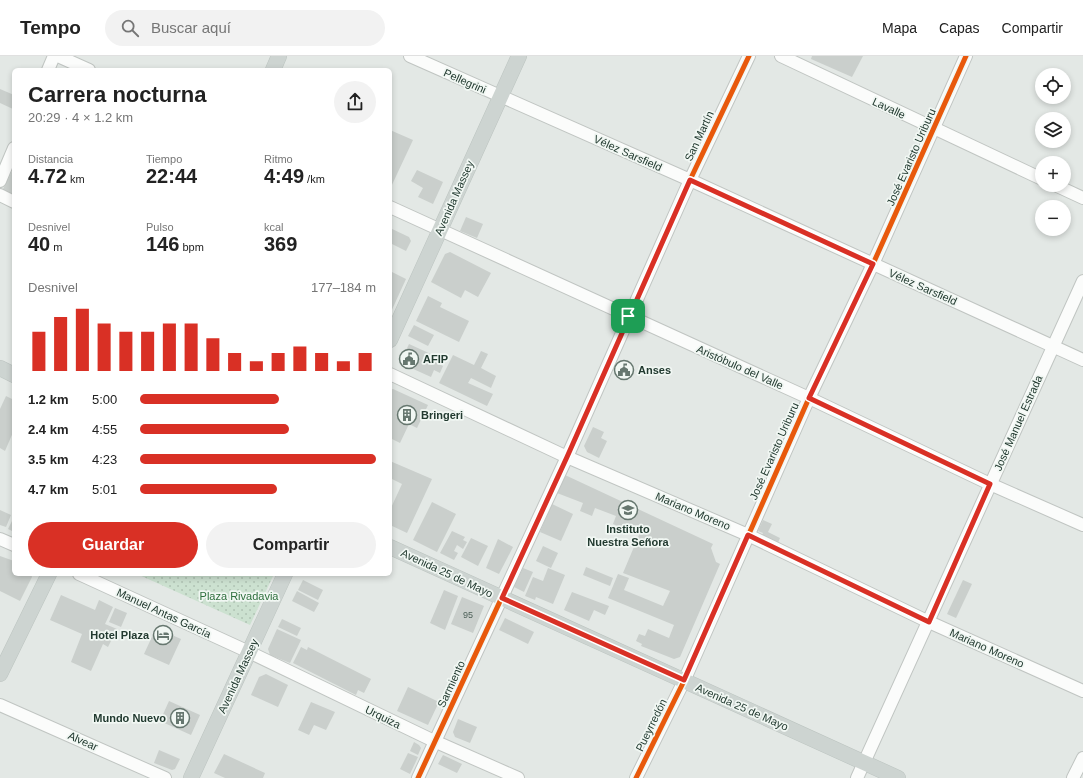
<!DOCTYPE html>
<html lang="es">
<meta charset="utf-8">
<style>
body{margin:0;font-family:Helvetica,sans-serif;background:#f2f2f2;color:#222;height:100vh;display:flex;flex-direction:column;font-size:15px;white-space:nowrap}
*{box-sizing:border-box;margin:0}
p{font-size:13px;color:#767676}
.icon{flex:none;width:22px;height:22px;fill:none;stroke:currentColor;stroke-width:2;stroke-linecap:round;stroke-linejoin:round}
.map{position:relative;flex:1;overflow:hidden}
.drawer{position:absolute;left:12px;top:12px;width:380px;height:508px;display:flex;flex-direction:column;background:#fff;border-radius:6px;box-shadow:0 2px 6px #0003}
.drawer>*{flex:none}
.fabs{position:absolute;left:1035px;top:12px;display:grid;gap:8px}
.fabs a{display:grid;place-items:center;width:36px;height:36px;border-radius:50%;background:#fff;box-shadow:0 2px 6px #0003;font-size:20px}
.pin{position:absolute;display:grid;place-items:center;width:34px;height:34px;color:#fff;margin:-17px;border-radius:8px;box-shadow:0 2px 6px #0006}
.round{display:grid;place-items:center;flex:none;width:42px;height:42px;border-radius:21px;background:#f2f2f2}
.overview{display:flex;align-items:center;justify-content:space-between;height:68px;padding:0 16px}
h1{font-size:22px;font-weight:600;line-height:30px}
.stats{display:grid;grid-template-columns:repeat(3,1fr);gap:6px;height:68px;padding:4px 16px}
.stats div{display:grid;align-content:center}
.stats b{font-size:20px;font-weight:600}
.stats small{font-size:11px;font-weight:400}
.stats p{font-size:11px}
.chart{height:112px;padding:8px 16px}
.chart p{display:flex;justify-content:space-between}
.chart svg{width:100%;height:72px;margin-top:4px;stroke:#d93025;stroke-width:6}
.action{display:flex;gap:8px;margin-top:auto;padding:8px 16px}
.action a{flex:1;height:46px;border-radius:24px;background:#d93025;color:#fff;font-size:16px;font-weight:600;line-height:46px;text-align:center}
.action a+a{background:#f2f2f2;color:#222}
ul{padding:0 16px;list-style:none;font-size:13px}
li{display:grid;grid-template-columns:64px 48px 1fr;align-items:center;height:30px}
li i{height:10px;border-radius:5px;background:#d93025}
header{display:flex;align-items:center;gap:24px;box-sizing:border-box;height:56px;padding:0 20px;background:#fff;border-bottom:1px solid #e0e0e0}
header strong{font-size:19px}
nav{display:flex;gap:22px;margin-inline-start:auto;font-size:14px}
.search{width:280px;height:36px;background:#f2f2f2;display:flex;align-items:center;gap:10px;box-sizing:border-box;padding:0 14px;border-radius:22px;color:#767676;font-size:15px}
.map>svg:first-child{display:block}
.park{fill:url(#park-dots)}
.building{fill:#cacfcc}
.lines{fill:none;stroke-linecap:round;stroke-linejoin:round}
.minor-casing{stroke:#c0c5c2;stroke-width:14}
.major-casing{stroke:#bcc4c0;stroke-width:16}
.minor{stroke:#fbfcfb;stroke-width:12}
.major{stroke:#cdd4d1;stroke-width:15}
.cycleway-casing{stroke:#f1f7f3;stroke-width:8}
.cycleway{stroke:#e8590c;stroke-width:5}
.route-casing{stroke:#fff;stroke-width:8}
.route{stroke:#d93025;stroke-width:5}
.labels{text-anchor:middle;stroke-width:3.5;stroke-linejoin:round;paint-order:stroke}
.number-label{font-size:9px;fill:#4d6058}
.street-label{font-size:11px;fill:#223a30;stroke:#f1f7f3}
.poi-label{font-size:11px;font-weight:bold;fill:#223a30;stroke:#f1f7f3;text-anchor:start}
.park-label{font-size:11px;fill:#2e6f3d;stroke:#f1f7f3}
</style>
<header>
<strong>Tempo</strong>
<div class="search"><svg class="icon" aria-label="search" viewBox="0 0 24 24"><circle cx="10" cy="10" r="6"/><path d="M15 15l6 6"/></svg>Buscar aquí</div>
<nav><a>Mapa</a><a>Capas</a><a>Compartir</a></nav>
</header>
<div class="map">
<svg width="1083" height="722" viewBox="0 0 1083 722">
<defs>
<pattern id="park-dots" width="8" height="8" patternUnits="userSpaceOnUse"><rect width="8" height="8" fill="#cce1d0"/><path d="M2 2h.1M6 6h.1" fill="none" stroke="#afc2b3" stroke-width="1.8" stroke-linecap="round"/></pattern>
</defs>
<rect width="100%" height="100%" fill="#e3e8e5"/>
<polygon class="park" points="137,518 274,518 250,569"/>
<g class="building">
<polygon points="812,0 863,0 852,21 811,3"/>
<polygon points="0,33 14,39 13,53 0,47"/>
<polygon points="390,74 413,84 390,133"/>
<polygon points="14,111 14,141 5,136 3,133"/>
<polygon points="417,114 443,126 433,148 418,141 423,132 411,125"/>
<polygon points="466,161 483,168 477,182 460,175"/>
<polygon points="390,172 409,181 411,185 406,195 390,187"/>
<polygon points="450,196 491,217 478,241 465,234 461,242 431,226 445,198"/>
<polygon points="390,215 406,223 390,258"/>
<polygon points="428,240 442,247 440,251 469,265 459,286 416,265"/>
<polygon points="414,269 434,279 428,290 408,280"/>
<polygon points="409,288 433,299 431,304 443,310 440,317 434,314 431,321 400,307"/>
<polygon points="481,295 488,298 481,312 496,320 491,332 471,322 468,327 493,338 487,350 439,327 453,299 474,309"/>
<polygon points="393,333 428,349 417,372 409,368 400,387 390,382 390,334"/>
<polygon points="6,340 14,344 14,374 5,395 0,392 0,353"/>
<polygon points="593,371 604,376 601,382 607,385 599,402 587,396 584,390"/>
<polygon points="390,405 432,423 407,477 390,469 390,454 402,428 390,422"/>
<polygon points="565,419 713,488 711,492 716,506 720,508 680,601 674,603 641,590 642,588 636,585 639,578 645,580 648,573 669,582 674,569 608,542 618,518 629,522 624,534 663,550 670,535 623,517 639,479 613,468 616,460 595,452 592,460 580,455 583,447 557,437"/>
<polygon points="432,446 456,458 437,496 413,484"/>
<polygon points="552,448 573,458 561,485 540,476"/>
<polygon points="0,454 11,459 6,471 0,469"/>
<polygon points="14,461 14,476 8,473"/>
<polygon points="763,464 772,468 768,476 780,482 777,489 761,481 763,477 758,475"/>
<polygon points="452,475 465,481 463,484 467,486 463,493 457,489 454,495 458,497 454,504 440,497"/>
<polygon points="471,482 488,490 478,510 461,501"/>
<polygon points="498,483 513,491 499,518 486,512"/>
<polygon points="543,490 558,497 551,512 536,505"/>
<polygon points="0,500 14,505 14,518 31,518 32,521 20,545 0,535"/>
<polygon points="586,511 613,522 610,530 583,519"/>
<polygon points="523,512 533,516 524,536 514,531"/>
<polygon points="548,512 565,519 553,548 536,541 535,544 525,540 533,521 543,525"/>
<polygon points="303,524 323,534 318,544 298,534"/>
<polygon points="963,524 972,528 956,562 947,558"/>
<polygon points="444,534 458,540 445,574 430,567"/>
<polygon points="297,535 319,547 314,556 292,545"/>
<polygon points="572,536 609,550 605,559 594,554 589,565 564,554"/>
<polygon points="61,539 95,554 99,544 113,551 105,568 117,573 108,591 103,588 91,615 71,606 82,578 50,564"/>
<polygon points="462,541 484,550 473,577 451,568"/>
<polygon points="115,552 127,557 121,571 109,566"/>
<polygon points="505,562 534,576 528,588 499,574"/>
<polygon points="282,563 301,572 297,580 278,571"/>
<polygon points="156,572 181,583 169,609 144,598"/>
<polygon points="277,573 301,584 290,607 270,599 268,593"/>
<polygon points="301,591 307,594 308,591 371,623 364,637 358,634 356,639 293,607"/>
<polygon points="266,618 288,629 278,651 251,639 259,621"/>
<polygon points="408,631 439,646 428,669 397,655"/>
<polygon points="169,645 200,659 191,679 160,665"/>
<polygon points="311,646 335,656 326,674 314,669 309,679 298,674"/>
<polygon points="458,663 477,671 470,687 455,681 453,676"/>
<polygon points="414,686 419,689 421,692 418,699 410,695"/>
<polygon points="159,694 180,703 175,713 172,714 154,707"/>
<polygon points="408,697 418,701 410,718 400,713"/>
<polygon points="224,698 265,717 263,722 225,722 214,717"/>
<polygon points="443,699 462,708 457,717 438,708"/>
</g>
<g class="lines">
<defs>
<g id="minor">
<polyline points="58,0 89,14"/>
<polyline points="410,0 690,124 1083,304"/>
<polyline points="781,0 1042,123"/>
<polyline points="48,14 54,0"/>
<polyline points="0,125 14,92"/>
<polyline points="1055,129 1083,142"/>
<polyline points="0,139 14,146"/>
<polyline points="390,151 809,342 990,428 1083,469"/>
<polyline points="390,318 567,401 748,479 929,566 1083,635"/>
<polyline points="0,483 14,489"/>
<polyline points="79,518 249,596 434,685 518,722"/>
<polyline points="0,649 165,722"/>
<polyline points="418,722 567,401 690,124 749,0"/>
<polyline points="636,722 684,625 809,342 873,208 966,0"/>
<polyline points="857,722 1083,225"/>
<polyline points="1073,722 1083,702"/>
</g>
<g id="major">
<polyline points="273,14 279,0"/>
<polyline points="390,284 519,0"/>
<polyline points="0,312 14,319"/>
<polyline points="390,491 898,722"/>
<polyline points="0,618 49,518"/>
<polyline points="191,722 285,518"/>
</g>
</defs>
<use href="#minor" class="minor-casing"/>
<use href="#major" class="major-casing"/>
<use href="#minor" class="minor"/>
<use href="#major" class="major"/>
<defs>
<g id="cycleway">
<polyline points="418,722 567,401 690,124 749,0"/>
<polyline points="636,722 684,625 809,342 873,208 966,0"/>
</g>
</defs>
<use href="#cycleway" class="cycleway-casing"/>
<use href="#cycleway" class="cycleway"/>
</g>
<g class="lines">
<defs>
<polygon id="route" points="690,124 873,208 809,342 990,428 929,566 748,479 684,624 502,542 567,401"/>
</defs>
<use href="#route" class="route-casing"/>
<use href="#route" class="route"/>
</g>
<defs>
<symbol id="civic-ring" viewBox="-11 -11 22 22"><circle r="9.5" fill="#f1f7f3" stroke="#66776f" stroke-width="1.5"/><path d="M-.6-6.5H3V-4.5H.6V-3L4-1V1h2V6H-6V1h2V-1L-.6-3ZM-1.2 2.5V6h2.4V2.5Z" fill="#66776f"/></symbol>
<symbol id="building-ring" viewBox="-11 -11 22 22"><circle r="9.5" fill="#f1f7f3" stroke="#66776f" stroke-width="1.5"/><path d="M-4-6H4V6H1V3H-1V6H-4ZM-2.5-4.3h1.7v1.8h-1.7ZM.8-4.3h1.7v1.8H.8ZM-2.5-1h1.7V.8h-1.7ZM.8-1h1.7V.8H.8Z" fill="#66776f"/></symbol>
<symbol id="school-ring" viewBox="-11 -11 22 22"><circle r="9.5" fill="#f1f7f3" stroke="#66776f" stroke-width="1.5"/><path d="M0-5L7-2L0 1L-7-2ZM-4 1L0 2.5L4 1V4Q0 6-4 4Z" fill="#66776f"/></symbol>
<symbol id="hotel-ring" viewBox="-11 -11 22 22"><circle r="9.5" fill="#f1f7f3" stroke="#66776f" stroke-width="1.5"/><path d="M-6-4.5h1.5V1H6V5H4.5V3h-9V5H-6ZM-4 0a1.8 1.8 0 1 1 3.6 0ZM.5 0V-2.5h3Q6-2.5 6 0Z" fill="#66776f"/></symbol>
</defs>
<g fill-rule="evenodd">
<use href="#civic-ring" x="398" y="292" width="22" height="22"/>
<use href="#civic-ring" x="613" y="303" width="22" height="22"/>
<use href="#building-ring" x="396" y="348" width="22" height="22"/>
<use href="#school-ring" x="617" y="443" width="22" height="22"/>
<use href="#hotel-ring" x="152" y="568" width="22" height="22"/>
<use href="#building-ring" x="169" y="651" width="22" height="22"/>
</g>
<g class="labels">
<g class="number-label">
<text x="468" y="562">95</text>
</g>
<g class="street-label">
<text transform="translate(465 25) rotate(24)" y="4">Pellegrini</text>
<text transform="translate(889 52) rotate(25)" y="4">Lavalle</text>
<text transform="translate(699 80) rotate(-65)" y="4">San Martín</text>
<text transform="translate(628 97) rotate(24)" y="4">Vélez Sarsfield</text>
<text transform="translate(911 101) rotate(-66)" y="4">José Evaristo Uriburu</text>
<text transform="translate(454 142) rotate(-66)" y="4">Avenida Massey</text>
<text transform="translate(923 231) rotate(24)" y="4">Vélez Sarsfield</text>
<text transform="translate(740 311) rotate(24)" y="4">Aristóbulo del Valle</text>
<text transform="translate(1018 367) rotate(-66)" y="4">José Manuel Estrada</text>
<text transform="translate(774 395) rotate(-66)" y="4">José Evaristo Uriburu</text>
<text transform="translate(693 455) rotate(23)" y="4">Mariano Moreno</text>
<text transform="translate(447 517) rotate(25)" y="4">Avenida 25 de Mayo</text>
<text transform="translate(164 557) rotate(25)" y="4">Manuel Antas García</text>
<text transform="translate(987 592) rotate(24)" y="4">Mariano Moreno</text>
<text transform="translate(238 620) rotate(-65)" y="4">Avenida Massey</text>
<text transform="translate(451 628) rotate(-65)" y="4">Sarmiento</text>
<text transform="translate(742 651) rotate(24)" y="4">Avenida 25 de Mayo</text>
<text transform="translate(383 661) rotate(26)" y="4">Urquiza</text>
<text transform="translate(651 669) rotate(-64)" y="4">Pueyrredón</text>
<text transform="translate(83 685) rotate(24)" y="4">Alvear</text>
</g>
<g class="poi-label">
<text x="423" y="307">AFIP</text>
<text x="638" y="318">Anses</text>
<text x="421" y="363">Bringeri</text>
<text x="628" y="477" text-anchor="middle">Instituto<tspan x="628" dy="13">Nuestra Señora</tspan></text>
<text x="149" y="583" text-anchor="end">Hotel Plaza</text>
<text x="166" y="666" text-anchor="end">Mundo Nuevo</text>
</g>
<g class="park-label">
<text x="239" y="544">Plaza Rivadavia</text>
</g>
</g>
</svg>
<div class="fabs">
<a><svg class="icon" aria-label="locate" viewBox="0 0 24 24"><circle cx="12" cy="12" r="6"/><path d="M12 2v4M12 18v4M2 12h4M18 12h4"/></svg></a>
<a><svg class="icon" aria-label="layers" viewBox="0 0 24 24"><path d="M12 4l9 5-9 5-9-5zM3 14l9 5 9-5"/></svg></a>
<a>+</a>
<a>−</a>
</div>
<div class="pin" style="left:628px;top:260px;background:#1e9e55"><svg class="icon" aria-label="arrive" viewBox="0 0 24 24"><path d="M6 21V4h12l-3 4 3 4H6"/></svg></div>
<section class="drawer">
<div class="overview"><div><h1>Carrera nocturna</h1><p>20:29 · 4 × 1.2 km</p></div><a class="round"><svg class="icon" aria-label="share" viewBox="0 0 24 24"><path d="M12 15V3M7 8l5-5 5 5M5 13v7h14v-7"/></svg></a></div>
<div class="stats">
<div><p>Distancia</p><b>4.72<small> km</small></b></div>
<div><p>Tiempo</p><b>22:44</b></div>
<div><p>Ritmo</p><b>4:49<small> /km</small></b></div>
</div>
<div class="stats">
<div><p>Desnivel</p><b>40<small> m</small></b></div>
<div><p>Pulso</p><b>146<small> bpm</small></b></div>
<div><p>kcal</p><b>369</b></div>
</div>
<div class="chart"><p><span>Desnivel</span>177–184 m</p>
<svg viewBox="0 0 160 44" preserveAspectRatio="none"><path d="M5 44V20M15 44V11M25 44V6M35 44V15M45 44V20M55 44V20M65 44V15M75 44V15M85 44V24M95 44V33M105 44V38M115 44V33M125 44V29M135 44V33M145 44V38M155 44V33"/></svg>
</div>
<ul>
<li><b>1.2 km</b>5:00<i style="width:59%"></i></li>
<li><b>2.4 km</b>4:55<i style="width:63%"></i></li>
<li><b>3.5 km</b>4:23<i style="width:100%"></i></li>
<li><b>4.7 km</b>5:01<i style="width:58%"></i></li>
</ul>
<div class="action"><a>Guardar</a><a>Compartir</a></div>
</section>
</div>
